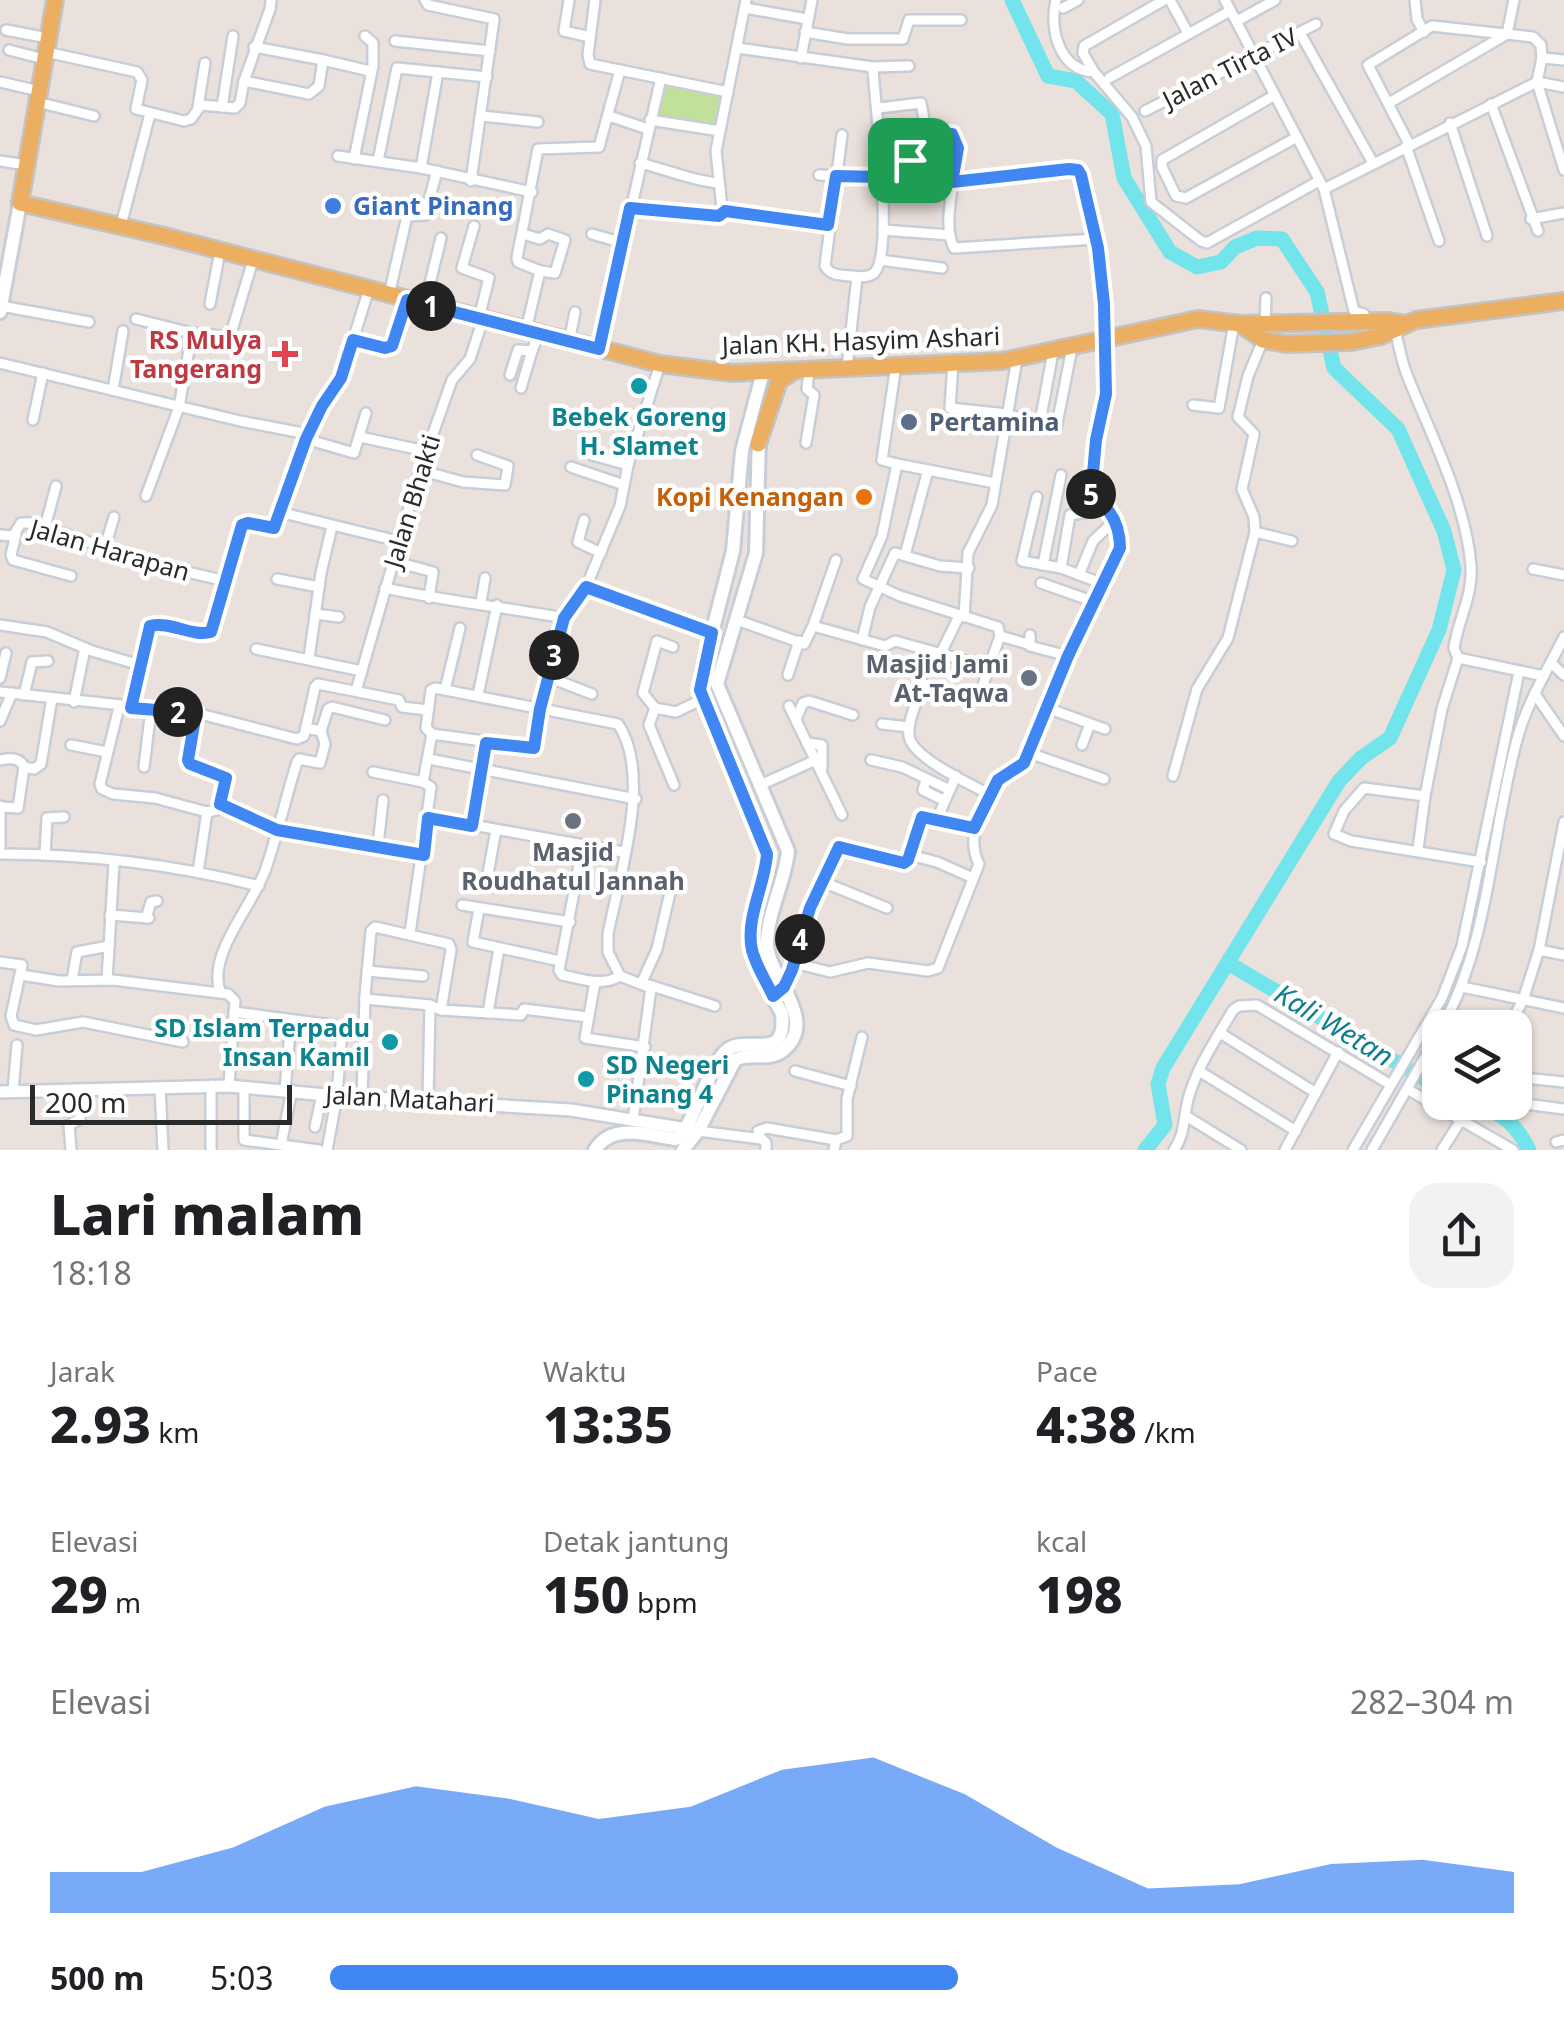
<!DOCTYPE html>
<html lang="id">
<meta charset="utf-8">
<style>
body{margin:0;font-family:"Noto Sans",sans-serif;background:#f2f2f2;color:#202124;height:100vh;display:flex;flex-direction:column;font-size:38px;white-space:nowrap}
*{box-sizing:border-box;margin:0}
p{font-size:32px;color:#757577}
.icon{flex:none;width:55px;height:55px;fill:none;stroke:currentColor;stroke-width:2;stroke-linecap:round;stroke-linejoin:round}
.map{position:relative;height:1150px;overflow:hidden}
.side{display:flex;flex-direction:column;background:#fff;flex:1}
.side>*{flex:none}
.tools{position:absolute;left:1422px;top:1010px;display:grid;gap:20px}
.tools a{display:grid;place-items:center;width:110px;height:110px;border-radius:20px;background:#fff;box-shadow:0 2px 8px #0004;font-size:50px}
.scale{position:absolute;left:30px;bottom:25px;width:262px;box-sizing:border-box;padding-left:10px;border:5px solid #2a2a2a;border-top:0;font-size:28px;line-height:35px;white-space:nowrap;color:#2a2a2a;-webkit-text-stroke:8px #fff;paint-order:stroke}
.pin{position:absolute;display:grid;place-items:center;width:85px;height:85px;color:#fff;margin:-42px;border-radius:20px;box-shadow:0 5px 15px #0006}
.km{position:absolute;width:50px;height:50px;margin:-25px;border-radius:50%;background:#222;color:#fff;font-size:28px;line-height:50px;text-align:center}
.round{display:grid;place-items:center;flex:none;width:105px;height:105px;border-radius:30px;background:#f2f2f2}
.overview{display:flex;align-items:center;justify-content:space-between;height:170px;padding:0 50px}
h1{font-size:55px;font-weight:800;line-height:75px}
.figures{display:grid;grid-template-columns:repeat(3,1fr);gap:15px;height:170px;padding:10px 50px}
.figures div{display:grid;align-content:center}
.figures b{font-size:50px;font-weight:800}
.figures small{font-size:28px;font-weight:400}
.figures p{font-size:28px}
.chart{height:280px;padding:20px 50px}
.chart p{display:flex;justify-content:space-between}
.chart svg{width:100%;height:180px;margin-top:10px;fill:#4087f4;opacity:.7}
ul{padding:0 50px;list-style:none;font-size:32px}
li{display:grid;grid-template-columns:160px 120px 1fr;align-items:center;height:75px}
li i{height:25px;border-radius:12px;background:#4087f4}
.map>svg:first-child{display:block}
.green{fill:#c1e19a}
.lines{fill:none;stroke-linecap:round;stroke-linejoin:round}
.river{stroke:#72e4eb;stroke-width:15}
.minor-casing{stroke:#c7ced7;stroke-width:14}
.tertiary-casing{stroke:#c7ced7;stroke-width:16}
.secondary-casing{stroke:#c7ced7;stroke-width:18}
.primary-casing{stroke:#c3c3c3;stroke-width:20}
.minor{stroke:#fff;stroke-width:9}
.tertiary{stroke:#fff;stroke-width:11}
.secondary{stroke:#fff;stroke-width:12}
.primary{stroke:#ecae60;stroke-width:15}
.route-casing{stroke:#fff;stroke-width:20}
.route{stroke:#4087f4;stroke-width:12}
.shop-dot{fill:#3f7fe0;stroke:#fff;stroke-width:4}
.health-dot{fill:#e0444e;stroke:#fff;stroke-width:4}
.culture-dot{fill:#0f9aa8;stroke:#fff;stroke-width:4}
.service-dot{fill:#5c6f8a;stroke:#fff;stroke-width:4}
.food-dot{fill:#e8710a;stroke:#fff;stroke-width:4}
.worship-dot{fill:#6b7280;stroke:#fff;stroke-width:4}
.labels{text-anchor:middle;stroke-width:9;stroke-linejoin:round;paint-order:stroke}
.street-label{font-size:25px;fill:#2a2a2a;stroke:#fff}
.shop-label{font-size:25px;font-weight:bold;fill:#366cbe;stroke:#fff;text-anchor:start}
.health-label{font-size:25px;font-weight:bold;fill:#be3a42;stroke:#fff;text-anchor:end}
.culture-label{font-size:25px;font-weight:bold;fill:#0d838f;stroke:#fff}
.service-label{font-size:25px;font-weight:bold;fill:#4e5e75;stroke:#fff;text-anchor:start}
.food-label{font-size:25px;font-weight:bold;fill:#c56008;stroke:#fff;text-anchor:end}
.worship-label{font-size:25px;font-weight:bold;fill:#5b616d;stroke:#fff;text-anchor:end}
.water-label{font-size:28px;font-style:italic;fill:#117e8f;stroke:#fff}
</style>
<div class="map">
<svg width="1564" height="1150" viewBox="0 0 1564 1150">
<rect width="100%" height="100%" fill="#ebe1dc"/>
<polygon class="green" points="662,80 726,94 718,129 656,118"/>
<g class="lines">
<g class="river">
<polyline points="1012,0 1048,76 1076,81 1112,114 1124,178 1170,252 1197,267 1221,262 1235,247 1257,238 1282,239 1317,292 1334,368 1398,429 1444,531 1454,570 1439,630 1390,738 1361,758 1339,781 1163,1068 1158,1084 1165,1125 1145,1150"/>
<polyline points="1228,963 1440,1088"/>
<path d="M1466 1102C1497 1112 1513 1117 1529 1150"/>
</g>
<defs>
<g id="minor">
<polyline points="271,0 270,9 244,81 309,94 319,86 323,60 370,71"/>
<polyline points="425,0 428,5 494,19 471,181"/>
<polyline points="569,0 564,31 590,37"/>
<polyline points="595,0 588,55 590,64 728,92"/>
<polyline points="746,0 716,151 722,208 729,213 828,225"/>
<path d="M1056 0C1049 29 1059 70 1094 72L1132 117 1146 146 1151 202 1201 241 1207 243 1319 181"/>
<polyline points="1170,0 1188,33"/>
<polyline points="1225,0 1324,189 1354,311 1364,314"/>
<polyline points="1415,0 1417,19 1424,32"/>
<polyline points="745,8 807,19"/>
<polyline points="1063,8 1078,0"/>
<polyline points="1237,21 1275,0"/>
<polyline points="6,30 48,38"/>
<polyline points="805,32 848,39 903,39 909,20 961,20"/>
<polyline points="1300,33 1373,163"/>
<polyline points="1507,34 1514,0"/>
<polyline points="395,41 490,51"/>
<polyline points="254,47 323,60"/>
<polyline points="737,48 873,67 909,66"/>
<polyline points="9,50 44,59"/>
<polyline points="46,52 137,72 142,80 136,109 184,121 191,119 201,105 235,108 240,103 244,81"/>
<polyline points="801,58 812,0"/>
<polyline points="1542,58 1564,60"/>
<polyline points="1094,72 1083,53 1084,46 1164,0"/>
<polyline points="1109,78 1230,11"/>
<polyline points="0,82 39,91"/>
<polyline points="1275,95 1162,160 1162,167 1176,196 1186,198 1297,137"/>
<polyline points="37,102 94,116"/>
<polyline points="1389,103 1507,34"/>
<polyline points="1491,104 1538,231"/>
<polyline points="198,107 205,63"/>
<polyline points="222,107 233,36"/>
<polyline points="879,108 921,103 927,136"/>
<polyline points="1145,111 1316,24"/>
<polyline points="482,116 538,122"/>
<polyline points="609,116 648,129"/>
<polyline points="650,120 720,131"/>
<polyline points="1450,123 1487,236"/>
<path d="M842 135 825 266C831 276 840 275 852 276 859 277 868 278 874 273 895 254 874 99 873 67"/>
<polyline points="1409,144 1368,65 1432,26 1533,37 1541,45 1542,58 1537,82 1564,170"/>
<polyline points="1406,146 1439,241"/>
<polyline points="338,156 421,168 532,192"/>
<polyline points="354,159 373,66 373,43 365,36"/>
<polyline points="0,161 26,165"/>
<polyline points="378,161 397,68 487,77"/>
<path d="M640 163C668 170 690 180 717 183"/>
<polyline points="421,168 438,72"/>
<polyline points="819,175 880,177"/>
<polyline points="952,182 1078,170 1084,183 1096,239"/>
<polyline points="1324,189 1537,82 1564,87"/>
<polyline points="631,208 719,216 725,211"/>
<polyline points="1531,219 1564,213"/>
<polyline points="121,225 150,114"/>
<polyline points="474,226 462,268 489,278 479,318"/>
<polyline points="883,230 950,235"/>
<polyline points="523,234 540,239 548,234 565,240 555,273 540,271"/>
<polyline points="592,234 623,243"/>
<polyline points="880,260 942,268"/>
<polyline points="389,295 407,216 425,215 437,171"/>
<polyline points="210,304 220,251"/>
<polyline points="425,304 441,238"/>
<polyline points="1,306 89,322"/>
<polyline points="136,319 192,333 230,337 253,260"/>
<polyline points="1265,323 1266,298"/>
<polyline points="526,330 540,271 518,262 517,258 538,149 599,147 620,70"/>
<path d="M1395 330C1399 345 1401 360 1407 375 1430 433 1466 502 1471 566 1473 596 1458 620 1454 648L1458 658 1544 676"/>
<polyline points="353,340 385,348 392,346 407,300"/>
<polyline points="569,342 575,312"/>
<polyline points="599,349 661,78"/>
<polyline points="0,363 240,421 308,434"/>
<polyline points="953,363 950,408 1007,414 1056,429 1072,348"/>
<polyline points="896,365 882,460 897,464 882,536 863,579 900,596 998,627 1000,636 989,667"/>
<polyline points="847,368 857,277"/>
<polyline points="510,375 518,350 532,351 539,333"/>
<polyline points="521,388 532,351"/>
<polyline points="113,390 123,331"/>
<polyline points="1193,405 1219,408 1234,323"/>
<polyline points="33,420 43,373"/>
<polyline points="1040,422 1053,352"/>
<polyline points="360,437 426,451"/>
<polyline points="306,439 354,453 366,413"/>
<polyline points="806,443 814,395 807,389 809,371"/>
<polyline points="592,455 628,465"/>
<polyline points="897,464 995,483"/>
<polyline points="571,467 624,485"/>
<polyline points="420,470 463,482 505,485 508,466 477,455"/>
<polyline points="146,496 179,407 192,333"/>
<polyline points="1037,497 1022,561 1061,568 1101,583"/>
<polyline points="279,512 398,541"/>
<polyline points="584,520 578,542 601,553"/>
<polyline points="45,527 56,486"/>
<polyline points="1255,532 1292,541"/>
<polyline points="16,534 11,555 13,560 71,576"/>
<polyline points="0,535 13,536 21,523 30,523 170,568 226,581"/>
<polyline points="105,547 114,517"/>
<polyline points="905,555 928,470"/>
<polyline points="393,561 433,572 429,598"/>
<polyline points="1043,565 1061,475"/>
<polyline points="1061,568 1070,515 1088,512 1091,495"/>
<polyline points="1533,569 1564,575"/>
<polyline points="1079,575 1093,541 1114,521"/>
<polyline points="277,579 319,587"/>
<polyline points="1041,583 1092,601"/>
<polyline points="586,587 712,633"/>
<path d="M385 588C444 601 504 607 564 618"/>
<polyline points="481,602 485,578"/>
<polyline points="315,614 339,617"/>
<polyline points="964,617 968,553 992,505 1017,359"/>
<polyline points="737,620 804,644 813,626 885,646 895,641 989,667 979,697"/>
<polyline points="0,625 47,632 92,651 140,665"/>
<polyline points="813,626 836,560"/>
<polyline points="1030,635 1030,646 1068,656"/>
<polyline points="1000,636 1028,644"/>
<polyline points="862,640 870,607 895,553 940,566 969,568"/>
<polyline points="673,647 657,641 643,693 655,708 649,725 674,785"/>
<polyline points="256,649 362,671"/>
<polyline points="941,653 959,616"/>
<polyline points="309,658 321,573 332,526"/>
<polyline points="1458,658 1442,709 1425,796 1364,788 1344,811 1334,834 1351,841 1481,862"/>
<polyline points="1551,663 1564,675"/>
<polyline points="788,675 799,641"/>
<polyline points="548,677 592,694"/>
<polyline points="0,678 6,653"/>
<path d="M923 683C919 698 907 720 909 736 912 758 971 784 990 795"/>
<polyline points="445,690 460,628"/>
<polyline points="356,691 420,470 452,380 470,359 483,319"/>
<polyline points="0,692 196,713 297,739 304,736 315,687 318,684 399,700 402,707 428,710"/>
<polyline points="1535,694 1564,736"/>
<polyline points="24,695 32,662 48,661"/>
<polyline points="478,695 497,605"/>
<polyline points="74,702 85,648"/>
<polyline points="789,706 842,815"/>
<polyline points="119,707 100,784 102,789 113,794 155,798 207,812 198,872"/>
<path d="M131 708 150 626C171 621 191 637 211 631L242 525 248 523 274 528 306 439 322 406 341 378 369 289"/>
<polyline points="655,708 676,712 703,699"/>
<polyline points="1047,708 1105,729"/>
<polyline points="196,713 188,759 191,764 226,780 217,810 207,812"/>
<polyline points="796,719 803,703 809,701 853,715"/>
<polyline points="0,721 12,693"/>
<polyline points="882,724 909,727"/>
<polyline points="306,728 321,731 328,709 332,707 385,720"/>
<path d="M432 734 426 728 431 690 435 688 618 724C653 775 619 877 608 934V952L620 976"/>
<polyline points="807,743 822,745 822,768"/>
<polyline points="71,745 107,752"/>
<polyline points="1082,745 1090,724"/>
<polyline points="1029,753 1104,779"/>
<polyline points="429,759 636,799"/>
<path d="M0 760C9 758 20 757 24 767"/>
<polyline points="871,760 902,767 948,789"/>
<polyline points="144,767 151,709"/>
<polyline points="373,772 423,782 431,787 410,933"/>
<polyline points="1173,776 1197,689 1228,638 1255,532 1254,517 1242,489 1254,434 1238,417 1248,376 1263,340"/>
<polyline points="926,780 923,790 943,800"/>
<polyline points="423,782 432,734 535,748 540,709 564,618 586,587 620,506 628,465 660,364"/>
<polyline points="760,785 816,760"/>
<polyline points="220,804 278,827"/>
<polyline points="0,806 0,848"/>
<polyline points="1,807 18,808 24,767 34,769 41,764 52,698"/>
<polyline points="428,817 623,852"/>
<polyline points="937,819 956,776"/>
<polyline points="1564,822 1539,950 1564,955"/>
<polyline points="472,825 486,743"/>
<polyline points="277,830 423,855"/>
<polyline points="378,845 383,800"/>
<path d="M583 845 559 970 562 975C582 979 602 987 620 976L651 988 633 1120"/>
<polyline points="1418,849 1425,796"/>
<path d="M0 854C86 854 176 865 259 886"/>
<polyline points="45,854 47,818 64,817"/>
<polyline points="910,855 937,862 973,878"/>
<polyline points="487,879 496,830"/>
<polyline points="823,882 887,908"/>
<polyline points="462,905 570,922"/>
<polyline points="479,909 473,942 560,961"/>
<polyline points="110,915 149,918"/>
<polyline points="146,918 151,902 157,901"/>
<polyline points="0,962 22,965 11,1016 14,1025 36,1030 83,1022 183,1042"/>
<path d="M794 963 830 972 868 963 928 971 938 968 979 864C964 834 984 804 999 777L1018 769 1024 763 1068 656 1120 543 1108 508 1091 495 1096 440 1106 395 1103 275 1096 239 954 248C939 220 962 163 955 134L913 138 910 140 909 161 879 163"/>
<polyline points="367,971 423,976"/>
<polyline points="21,975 59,981 113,980 228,994 235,1001 229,1086"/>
<polyline points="72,980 77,952 109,946"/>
<polyline points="107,980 114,863"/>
<polyline points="595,982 585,1038 645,1047"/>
<polyline points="642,982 657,949 672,884"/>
<polyline points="649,985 715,1006"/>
<polyline points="1462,987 1564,1008"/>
<polyline points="781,989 792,970 809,907 839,847 904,863 908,860 921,817 974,828"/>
<path d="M220 991C207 953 255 903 266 868 278 833 286 797 297 762L299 759 320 763 325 744 321 731"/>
<polyline points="365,999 430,1005 441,1010 521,1015 524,1009 587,1017"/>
<polyline points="234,1012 333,1025"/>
<polyline points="488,1013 499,948"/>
<path d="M1442 1028C1492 934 1490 835 1518 736 1528 701 1548 669 1564 637"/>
<polyline points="1508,1028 1523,1000 1539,950"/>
<polyline points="1220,1033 1316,1093"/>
<polyline points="1423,1063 1440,1079"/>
<polyline points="795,1071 851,1086"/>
<polyline points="1199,1071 1296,1131"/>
<polyline points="1523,1078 1564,1082"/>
<polyline points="211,1085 211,1150"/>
<polyline points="160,1087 163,1150"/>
<polyline points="244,1087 244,1140 319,1150"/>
<polyline points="1407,1089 1513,1150"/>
<polyline points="285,1090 291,1020"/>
<polyline points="13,1091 17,1045"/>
<polyline points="362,1098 365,996 371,931 375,927 449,944 451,950 441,1010"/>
<polyline points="428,1100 430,1005"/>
<polyline points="1509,1102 1564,1109"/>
<polyline points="1186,1116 1241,1150"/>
<polyline points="315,1127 322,1095"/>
<polyline points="698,1131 762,1139 766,1143 766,1150"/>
<polyline points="760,1139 758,1131 767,1128 836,1140"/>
<polyline points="1556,1142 1564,1140"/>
<polyline points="281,1145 292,1090"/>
<polyline points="71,1150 69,1125 80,1119 81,1089"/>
<polyline points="327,1150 337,1096 341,1043"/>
<polyline points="834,1150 836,1140 847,1136 847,1099 862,1037"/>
<path d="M1174 1150C1186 1133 1183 1115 1189 1096 1198 1065 1217 1038 1233 1010L1239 1006 1257 1005 1391 1085"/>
<polyline points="1285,1150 1338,1052"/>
<polyline points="1353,1150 1442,998 1462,946 1519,672"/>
<polyline points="1372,1150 1440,1031"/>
<polyline points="1442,1150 1461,1120"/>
</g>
<polyline id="tertiary" points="0,1092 229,1086 337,1096 571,1110 693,1130"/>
<g id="secondary">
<polyline points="0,312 20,203"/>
<path d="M595 1150C612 1122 648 1135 675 1139L682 1136C693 1118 713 1060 727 1050 749 1034 787 1064 782 1014 769 987 747 956 751 924 754 900 765 881 767 854L700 690 702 672 733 551 742 451 763 372"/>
<path d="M683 1150 698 1131 735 1060C749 1052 767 1061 781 1052 822 1022 768 978 767 944 767 913 785 882 788 851L717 684 756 553 759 436"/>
</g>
<g id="primary">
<polyline points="55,0 20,203 164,236 660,364 732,373 1003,361 1198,319 1240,324 1387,321 1406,324"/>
<polyline points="1240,324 1263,340 1286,344 1351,342 1381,336 1416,320 1564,301"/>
<polyline points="758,444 779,381 791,373"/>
</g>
</defs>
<use href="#minor" class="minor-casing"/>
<use href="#tertiary" class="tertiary-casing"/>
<use href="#secondary" class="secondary-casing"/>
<use href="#primary" class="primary-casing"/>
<use href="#minor" class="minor"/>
<use href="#tertiary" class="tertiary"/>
<use href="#secondary" class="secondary"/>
<use href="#primary" class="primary"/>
</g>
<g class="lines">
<defs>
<path id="route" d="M952 134 958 148 952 182 1069 169 1078 170 1081 175 1098 248 1104 304 1106 394 1096 440 1091 495C1110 507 1120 525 1120 548L1068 656 1024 763 998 780 974 828 922 817 908 860 904 863 839 847 810 908 792 970 784 987 773 996C766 981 756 966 752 950 745 919 765 885 767 854L700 690 712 633 586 587 564 618 540 709 534 748 486 743 472 826 428 818 424 855 277 830 220 804 226 778 190 764 188 760 196 713 131 708 150 626C171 621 191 637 211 632L242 525 248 523 274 528 306 439 322 406 341 378 353 340 385 348 392 346 407 300 599 349 630 208 719 216 725 211 828 225 836 176 880 177 879 163 910 160 911 138Z"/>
</defs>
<use href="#route" class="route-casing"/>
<use href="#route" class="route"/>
</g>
<circle class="shop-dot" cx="333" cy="206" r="10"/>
<path class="health-dot" d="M280 339h10v10h10v10h-10v10h-10v-10h-10v-10h10z"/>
<g class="culture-dot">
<circle cx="639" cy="386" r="10"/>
<circle cx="390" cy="1042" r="10"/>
<circle cx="586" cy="1079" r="10"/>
</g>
<circle class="service-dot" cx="909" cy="422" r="10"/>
<circle class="food-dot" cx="864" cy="497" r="10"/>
<g class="worship-dot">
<circle cx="1029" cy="678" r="10"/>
<circle cx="573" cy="821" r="10"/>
</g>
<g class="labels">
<g class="street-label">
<text transform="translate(1230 68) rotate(-27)" y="9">Jalan Tirta IV</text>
<text transform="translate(861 341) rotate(-2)" y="9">Jalan KH. Hasyim Ashari</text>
<text transform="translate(412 501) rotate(-73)" y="9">Jalan Bhakti</text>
<text transform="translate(110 550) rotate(16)" y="9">Jalan Harapan</text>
<text transform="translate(410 1099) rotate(3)" y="9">Jalan Matahari</text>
</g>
<g class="shop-label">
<text x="353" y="215">Giant Pinang</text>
</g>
<g class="health-label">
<text x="262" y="349">RS Mulya<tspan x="262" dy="29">Tangerang</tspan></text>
</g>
<g class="culture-label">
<text x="639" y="426">Bebek Goreng<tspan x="639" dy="29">H. Slamet</tspan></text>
<text x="370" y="1037" text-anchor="end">SD Islam Terpadu<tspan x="370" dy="29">Insan Kamil</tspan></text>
<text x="606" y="1074" text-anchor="start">SD Negeri<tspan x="606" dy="29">Pinang 4</tspan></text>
</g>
<g class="service-label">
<text x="929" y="431">Pertamina</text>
</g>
<g class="food-label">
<text x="844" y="506">Kopi Kenangan</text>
</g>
<g class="worship-label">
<text x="1009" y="673">Masjid Jami<tspan x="1009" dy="29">At-Taqwa</tspan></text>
<text x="573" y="861" text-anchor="middle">Masjid<tspan x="573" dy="29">Roudhatul Jannah</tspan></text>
</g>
<g class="water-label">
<text transform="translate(1334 1025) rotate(31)" y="10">Kali Wetan</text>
</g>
</g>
</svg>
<div class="tools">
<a><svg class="icon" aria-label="layers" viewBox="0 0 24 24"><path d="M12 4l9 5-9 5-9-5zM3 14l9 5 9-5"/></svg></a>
</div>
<div class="scale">200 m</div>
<div class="pin" style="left:910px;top:160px;background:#1e9e55"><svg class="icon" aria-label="arrive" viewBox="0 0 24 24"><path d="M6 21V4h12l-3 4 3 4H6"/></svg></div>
<b class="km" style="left:431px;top:306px">1</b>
<b class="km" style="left:178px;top:712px">2</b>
<b class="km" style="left:554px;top:655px">3</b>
<b class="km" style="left:800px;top:939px">4</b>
<b class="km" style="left:1091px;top:494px">5</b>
</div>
<section class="side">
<div class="overview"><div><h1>Lari malam</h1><p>18:18</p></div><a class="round"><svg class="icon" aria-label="share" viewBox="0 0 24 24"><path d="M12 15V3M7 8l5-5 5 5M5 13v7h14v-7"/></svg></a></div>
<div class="figures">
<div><p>Jarak</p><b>2.93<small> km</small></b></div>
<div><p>Waktu</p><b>13:35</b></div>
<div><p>Pace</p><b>4:38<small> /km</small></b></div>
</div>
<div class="figures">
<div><p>Elevasi</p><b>29<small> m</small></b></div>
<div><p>Detak jantung</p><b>150<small> bpm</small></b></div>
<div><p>kcal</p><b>198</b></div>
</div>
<div class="chart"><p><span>Elevasi</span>282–304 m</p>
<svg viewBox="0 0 160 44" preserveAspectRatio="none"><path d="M0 44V34L10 34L20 28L30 18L40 13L50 16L60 21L70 18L80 9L90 6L100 15L110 28L120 38L130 37L140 32L150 31L160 34V44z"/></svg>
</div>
<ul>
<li><b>500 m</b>5:03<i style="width:53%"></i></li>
</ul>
</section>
